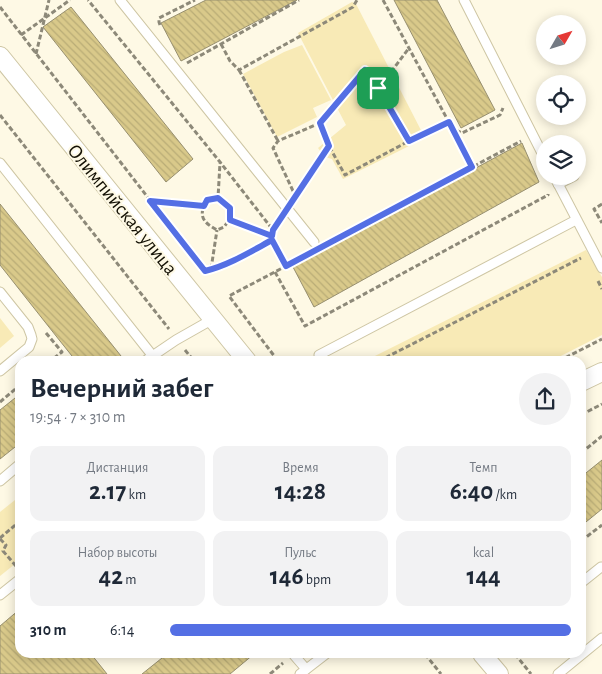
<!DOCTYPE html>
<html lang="ru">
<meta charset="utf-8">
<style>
body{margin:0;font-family:"Alegreya Sans",sans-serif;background:#f2f2f3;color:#1f2937;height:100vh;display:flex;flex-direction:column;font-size:19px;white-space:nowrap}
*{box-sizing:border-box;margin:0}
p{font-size:16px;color:#747a83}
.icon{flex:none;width:28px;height:28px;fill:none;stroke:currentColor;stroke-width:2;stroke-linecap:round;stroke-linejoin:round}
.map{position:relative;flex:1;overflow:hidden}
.drawer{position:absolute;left:15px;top:356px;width:571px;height:302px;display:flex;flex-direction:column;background:#fff;border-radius:15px;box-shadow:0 2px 12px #0003}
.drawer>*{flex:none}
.needle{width:32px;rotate:51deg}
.fabs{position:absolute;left:536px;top:15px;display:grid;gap:10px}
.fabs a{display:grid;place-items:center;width:50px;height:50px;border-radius:50%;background:#fff;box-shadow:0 2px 12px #0003;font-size:25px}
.pin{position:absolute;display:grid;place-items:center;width:42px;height:42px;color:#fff;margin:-21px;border-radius:10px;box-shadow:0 2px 8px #0006}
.round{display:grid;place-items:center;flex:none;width:52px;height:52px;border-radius:26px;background:#f2f2f3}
.headline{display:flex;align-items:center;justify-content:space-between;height:85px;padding:0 15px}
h1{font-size:28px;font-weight:700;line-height:38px}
.stats{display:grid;grid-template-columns:repeat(3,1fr);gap:8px;height:85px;padding:5px 15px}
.stats div{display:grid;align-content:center;border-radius:12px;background:#f2f2f3;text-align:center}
.stats b{font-size:25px;font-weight:700}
.stats small{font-size:14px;font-weight:400}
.stats p{font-size:14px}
ul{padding:0 15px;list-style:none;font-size:16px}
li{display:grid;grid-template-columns:80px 60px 1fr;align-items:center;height:38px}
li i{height:12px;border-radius:6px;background:#546fe4}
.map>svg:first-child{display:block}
.park{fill:#f8eab6}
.building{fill:url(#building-back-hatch);stroke:#978f6f}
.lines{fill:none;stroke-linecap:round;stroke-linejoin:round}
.service-casing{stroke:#cec6a4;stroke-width:11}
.minor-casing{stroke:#cec6a4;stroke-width:20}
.path{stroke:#8d8979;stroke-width:3;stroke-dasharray:5 2.5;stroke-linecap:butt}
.service{stroke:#fff;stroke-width:9}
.minor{stroke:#fff;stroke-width:18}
.route-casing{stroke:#fff;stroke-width:10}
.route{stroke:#546fe4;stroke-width:6}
.labels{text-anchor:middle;stroke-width:4;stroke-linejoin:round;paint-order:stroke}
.street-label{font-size:20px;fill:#141105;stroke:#fef9e5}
</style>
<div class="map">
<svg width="602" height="674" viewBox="0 0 602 674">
<defs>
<pattern id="building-back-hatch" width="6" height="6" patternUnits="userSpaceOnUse" patternTransform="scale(1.25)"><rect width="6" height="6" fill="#d9c98a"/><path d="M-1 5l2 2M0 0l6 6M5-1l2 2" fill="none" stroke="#b9ac76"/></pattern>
</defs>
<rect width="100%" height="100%" fill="#fef9e5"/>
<g class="park">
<polygon points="352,2 356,4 425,138 343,179 332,159 325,157 318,148 346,125 298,33"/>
<polygon points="302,45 331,100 313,108 317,117 277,137 243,74 284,52"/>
<polygon points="586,250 602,277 602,335 551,361 365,361"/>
<polygon points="0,318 14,336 0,348"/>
<polygon points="20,496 20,560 0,576 0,512"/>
</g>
<g class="building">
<polygon points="206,0 297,0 181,61 161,23"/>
<polygon points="394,0 437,0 495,110 461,128"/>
<polygon points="71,7 193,159 166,182 43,27"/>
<polygon points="522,143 539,182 314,307 293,267"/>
<polygon points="0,204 20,229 125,361 76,361 60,341 0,265"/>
<polygon points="20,394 20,443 0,459 0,410"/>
<polygon points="602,460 602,509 581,526 581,477"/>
<polygon points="20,609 20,654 91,654 107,674 0,674 0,626"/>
<polygon points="167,654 254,654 230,674 142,674"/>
</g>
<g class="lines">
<defs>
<g id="service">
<polyline points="120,0 314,242"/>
<polyline points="464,0 545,159"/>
<polyline points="0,163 152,355"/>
<polyline points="554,176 602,268"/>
<polyline points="558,184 574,176"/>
<polyline points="0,292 28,327 31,335 32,339 29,347 0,371"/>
<polyline points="319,355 576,220"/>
<polyline points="145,361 176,340 213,319"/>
<polyline points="0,481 20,464"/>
<polyline points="581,583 601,567"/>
<polyline points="0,595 20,579"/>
<polyline points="293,654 306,669"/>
<polyline points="300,674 326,654"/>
<polyline points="558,674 602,638"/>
</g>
<g id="minor">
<polyline points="0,56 247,361"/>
<polyline points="581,382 602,372"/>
<polyline points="482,654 499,674"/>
</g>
</defs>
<use href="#service" class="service-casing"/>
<use href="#minor" class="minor-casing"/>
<g class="path">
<polyline points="383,0 452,128 462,133 500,115 503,108"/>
<path d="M0 7 205 271C229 265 250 252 272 240L273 230 220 162 88 0"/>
<polyline points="160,25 159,22 159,18 195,0"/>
<polyline points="21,35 70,0"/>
<polyline points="221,44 230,61 239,70 353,7 357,0"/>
<polyline points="36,54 49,0"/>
<polyline points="187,63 221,44 299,0"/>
<polyline points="239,70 278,141"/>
<polyline points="0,115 169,329"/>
<polyline points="320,123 365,70 379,88 409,48"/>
<polyline points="453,129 472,167"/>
<polyline points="409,141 449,122"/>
<polyline points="293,191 273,148 278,141 320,123 329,146 345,175 409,141 379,88"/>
<polyline points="295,197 329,146"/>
<path d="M218 198 230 208V219L224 227 217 230C202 222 198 215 207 200L218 198 220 163"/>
<polyline points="150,201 203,206"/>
<polyline points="602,204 594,209 602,223"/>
<polyline points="230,219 272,236"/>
<polyline points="272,240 286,266"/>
<polyline points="328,244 521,141"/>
<polyline points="211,269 217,230"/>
<polyline points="275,272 305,326 548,195 548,194"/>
<polyline points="598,281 602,289"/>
<polyline points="46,333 62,352 50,361"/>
<polyline points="185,350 194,361"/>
<polyline points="278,361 229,296 309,254"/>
<polyline points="379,361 581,258"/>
<polyline points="559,361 602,339"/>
<polyline points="0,402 20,385"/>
<polyline points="581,415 602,404"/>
<polyline points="581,453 602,436"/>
<polyline points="0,538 20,521"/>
<polyline points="0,539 6,545 3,551 16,566"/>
<polyline points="581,541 602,525"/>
<polyline points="425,654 441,674"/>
<polyline points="515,654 531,674"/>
<polyline points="270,674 283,663"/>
</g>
<use href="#service" class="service"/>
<use href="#minor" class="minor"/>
</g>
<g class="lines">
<defs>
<path id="route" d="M365 70 378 88 409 141 449 122 472 167 286 266 272 240C250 252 229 265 205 271L150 201 204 206 207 200 218 198 230 208V220L272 236 273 230 329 146 320 123Z"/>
</defs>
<use href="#route" class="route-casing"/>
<use href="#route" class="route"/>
</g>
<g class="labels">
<g class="street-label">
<text transform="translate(123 209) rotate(51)" y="7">Олимпийская улица</text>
</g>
</g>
</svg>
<div class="fabs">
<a><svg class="needle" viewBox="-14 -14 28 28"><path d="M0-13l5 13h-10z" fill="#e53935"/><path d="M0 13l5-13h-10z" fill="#747a83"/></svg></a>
<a><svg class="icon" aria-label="locate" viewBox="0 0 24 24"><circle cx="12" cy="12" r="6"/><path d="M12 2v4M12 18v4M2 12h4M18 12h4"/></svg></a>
<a><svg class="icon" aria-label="layers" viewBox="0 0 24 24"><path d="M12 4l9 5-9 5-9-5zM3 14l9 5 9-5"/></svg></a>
</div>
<div class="pin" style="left:378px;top:88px;background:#1e9e55"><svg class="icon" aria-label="arrive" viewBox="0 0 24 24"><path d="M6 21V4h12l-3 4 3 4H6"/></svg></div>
<section class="drawer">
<div class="headline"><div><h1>Вечерний забег</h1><p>19:54 · 7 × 310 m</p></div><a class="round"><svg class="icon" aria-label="share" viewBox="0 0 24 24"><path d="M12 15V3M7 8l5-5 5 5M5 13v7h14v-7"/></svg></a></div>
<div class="stats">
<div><p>Дистанция</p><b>2.17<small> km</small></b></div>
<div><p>Время</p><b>14:28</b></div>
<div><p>Темп</p><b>6:40<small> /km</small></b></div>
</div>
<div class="stats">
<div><p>Набор высоты</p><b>42<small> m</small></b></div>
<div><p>Пульс</p><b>146<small> bpm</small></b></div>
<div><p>kcal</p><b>144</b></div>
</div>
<ul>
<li><b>310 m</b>6:14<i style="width:100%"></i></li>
</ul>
</section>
</div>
